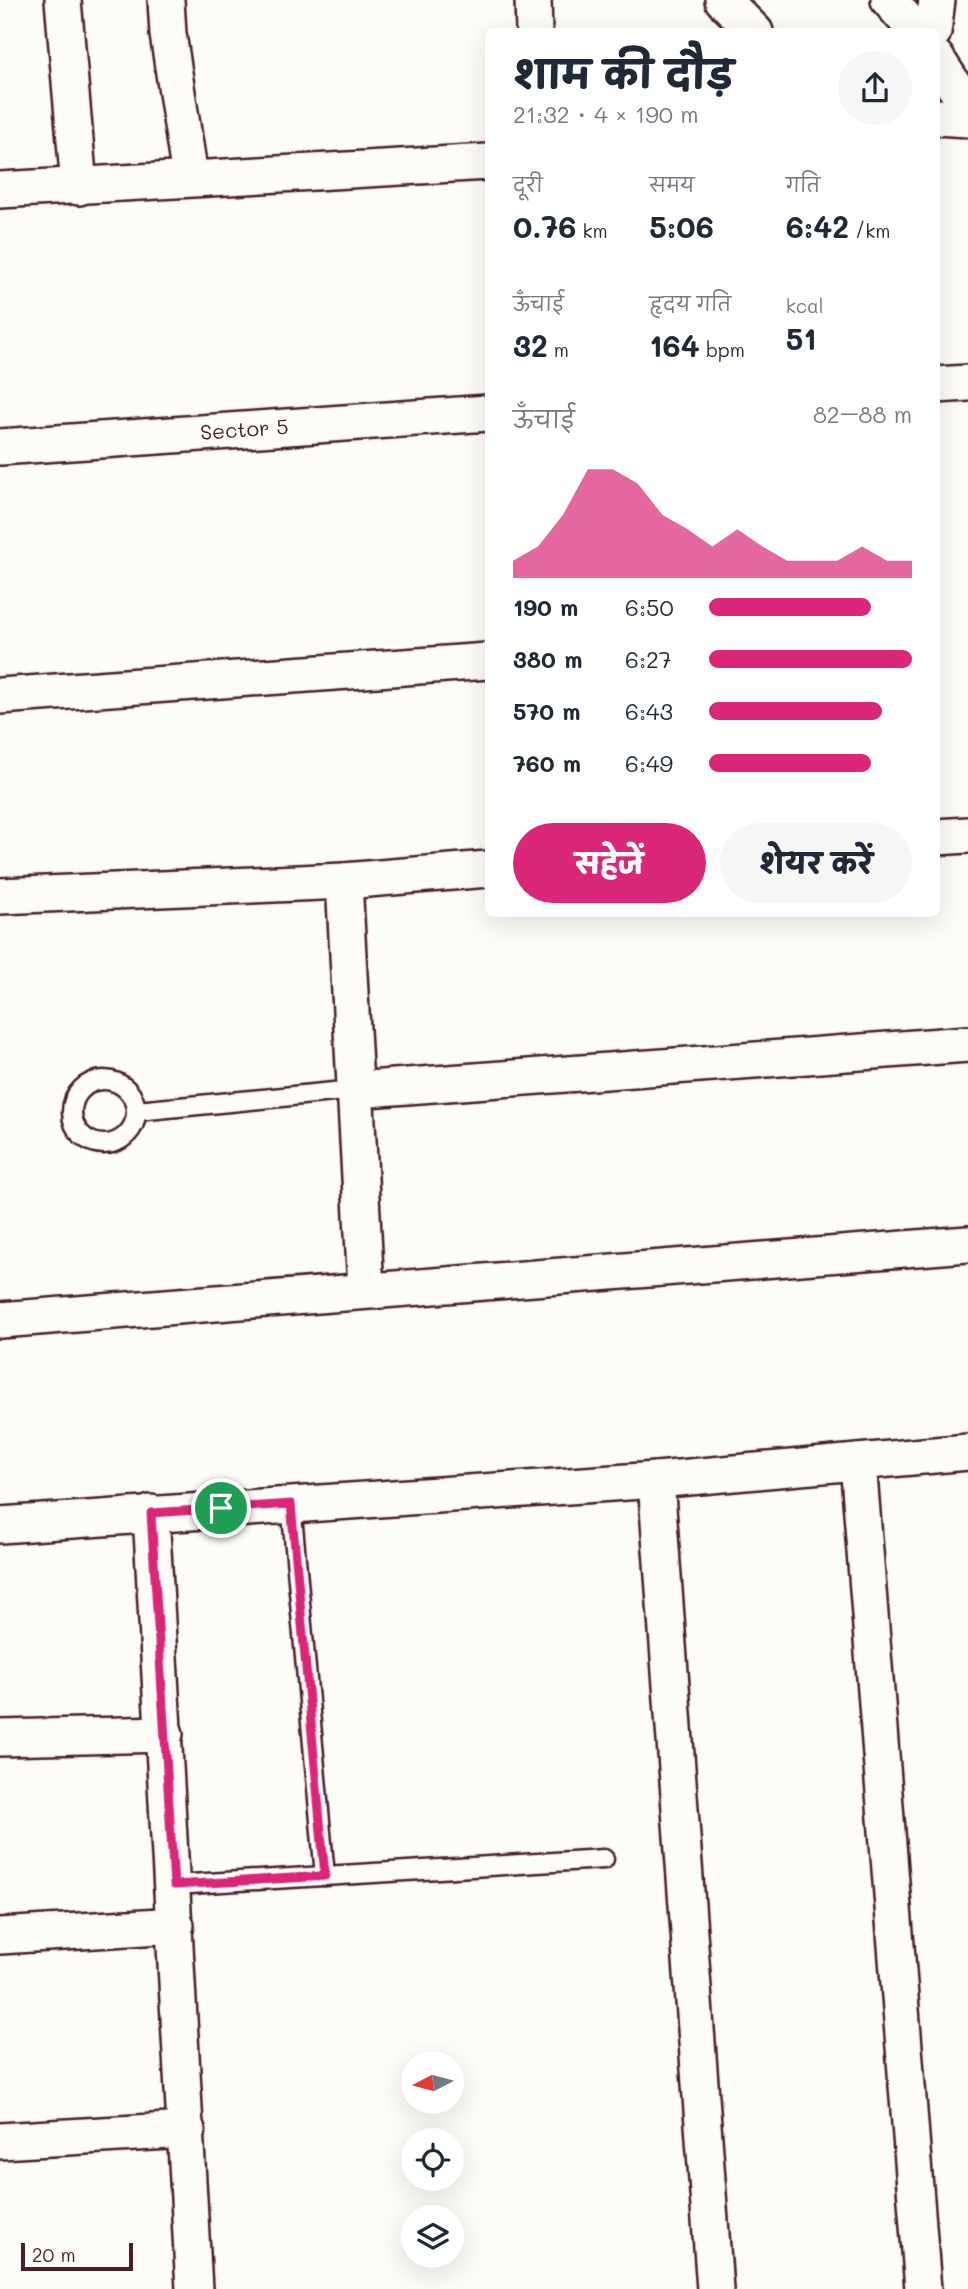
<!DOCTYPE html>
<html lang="hi">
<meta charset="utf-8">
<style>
body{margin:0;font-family:Mali,"Playpen Sans Deva",sans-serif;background:#f6f6f7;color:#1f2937;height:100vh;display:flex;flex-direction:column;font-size:26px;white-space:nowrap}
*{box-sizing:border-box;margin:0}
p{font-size:23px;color:#747a83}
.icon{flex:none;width:38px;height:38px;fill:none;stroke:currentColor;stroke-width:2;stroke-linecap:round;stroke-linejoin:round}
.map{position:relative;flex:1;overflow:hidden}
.details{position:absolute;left:485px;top:28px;width:455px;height:889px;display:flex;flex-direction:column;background:#fff;border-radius:10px;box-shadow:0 7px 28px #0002}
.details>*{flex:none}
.needle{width:46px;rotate:264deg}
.fabs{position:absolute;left:401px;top:2051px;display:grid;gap:14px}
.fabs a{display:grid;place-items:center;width:63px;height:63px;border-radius:50%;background:#fff;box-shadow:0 7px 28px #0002;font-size:35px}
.scale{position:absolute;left:21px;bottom:18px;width:112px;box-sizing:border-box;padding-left:7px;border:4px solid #4a1f2b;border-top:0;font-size:19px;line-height:24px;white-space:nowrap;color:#4a1f2b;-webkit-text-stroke:5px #fdfcf7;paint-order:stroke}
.pin{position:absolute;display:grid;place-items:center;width:60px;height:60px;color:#fff;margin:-30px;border:4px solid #fff;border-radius:50%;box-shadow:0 2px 7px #0007}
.round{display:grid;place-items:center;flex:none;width:74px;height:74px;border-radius:37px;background:#f6f6f7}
.summary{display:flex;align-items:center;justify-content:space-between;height:119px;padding:0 28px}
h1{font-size:38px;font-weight:800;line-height:52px}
.figures{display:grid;grid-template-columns:repeat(3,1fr);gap:10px;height:119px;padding:7px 28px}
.figures div{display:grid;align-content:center}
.figures b{font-size:30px;font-weight:800}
.figures small{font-size:19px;font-weight:400}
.figures p{font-size:19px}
.chart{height:196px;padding:14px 28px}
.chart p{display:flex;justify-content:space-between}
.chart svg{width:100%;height:126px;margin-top:7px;fill:#db2777;opacity:.7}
.action{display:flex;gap:14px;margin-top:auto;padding:14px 28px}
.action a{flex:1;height:80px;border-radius:42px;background:#db2777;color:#fff;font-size:28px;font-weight:800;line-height:80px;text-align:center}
.action a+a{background:#f6f6f7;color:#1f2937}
ul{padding:0 28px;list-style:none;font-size:23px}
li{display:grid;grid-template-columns:112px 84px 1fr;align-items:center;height:52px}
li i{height:18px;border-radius:9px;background:#db2777}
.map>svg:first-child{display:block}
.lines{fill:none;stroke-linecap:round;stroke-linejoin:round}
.service-casing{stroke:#4a1f2b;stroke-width:23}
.minor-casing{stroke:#4a1f2b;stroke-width:40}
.service{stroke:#fdfcf7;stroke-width:18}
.minor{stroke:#fdfcf7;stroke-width:35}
.route-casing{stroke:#fff;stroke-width:14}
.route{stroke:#db2777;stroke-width:9}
.labels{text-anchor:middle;stroke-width:7;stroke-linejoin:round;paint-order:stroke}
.street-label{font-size:21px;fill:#4a1f2b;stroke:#fdfcf7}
</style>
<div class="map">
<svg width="968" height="2289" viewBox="0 0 968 2289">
<rect width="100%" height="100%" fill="#fdfcf7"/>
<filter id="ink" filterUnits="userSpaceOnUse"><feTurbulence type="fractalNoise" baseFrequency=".0143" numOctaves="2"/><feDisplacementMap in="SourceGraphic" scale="14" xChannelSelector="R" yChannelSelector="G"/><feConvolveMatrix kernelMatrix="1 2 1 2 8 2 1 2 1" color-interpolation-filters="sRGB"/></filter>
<g filter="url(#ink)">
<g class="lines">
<defs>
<g id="service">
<circle cx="104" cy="1112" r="32"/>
<polyline points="137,1111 354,1090"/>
<polyline points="291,1504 325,1876"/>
<polyline points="174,1885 604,1859"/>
</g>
<g id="minor">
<polyline points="63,0 79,187"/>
<polyline points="166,0 168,34 190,177"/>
<polyline points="533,0 534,32"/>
<polyline points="723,0 755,32"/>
<polyline points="889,0 917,32"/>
<polyline points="933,32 937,0"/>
<polyline points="936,58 968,107"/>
<polyline points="936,117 968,119"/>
<polyline points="0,190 488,162"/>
<polyline points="936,385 968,383"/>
<path id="s1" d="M0 447 488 413"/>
<polyline points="0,696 488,661"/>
<polyline points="936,837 968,835"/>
<polyline points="344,881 366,1289"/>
<polyline points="0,896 344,881 488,869"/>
<polyline points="354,1090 968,1044"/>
<polyline points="0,1320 968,1244"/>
<polyline points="858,1462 923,2289"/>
<polyline points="656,1480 715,2289"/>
<polyline points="151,1513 194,2289"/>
<polyline points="0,1525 656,1480 968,1452"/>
<polyline points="0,1738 165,1734"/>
<polyline points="0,1936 176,1925"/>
<polyline points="0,2141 187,2130"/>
</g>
</defs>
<use href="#service" class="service-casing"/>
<use href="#minor" class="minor-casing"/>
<use href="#service" class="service"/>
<use href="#minor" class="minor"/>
</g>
</g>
<g class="lines" filter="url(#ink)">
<defs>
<polygon id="route" points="291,1504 325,1876 174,1885 151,1513"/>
</defs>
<use href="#route" class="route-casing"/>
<use href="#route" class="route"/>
</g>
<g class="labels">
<g class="street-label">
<text dy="7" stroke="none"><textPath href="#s1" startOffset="245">Sector 5</textPath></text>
</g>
</g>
</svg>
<div class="fabs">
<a><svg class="needle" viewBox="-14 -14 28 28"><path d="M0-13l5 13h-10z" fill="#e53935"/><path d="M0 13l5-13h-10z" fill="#747a83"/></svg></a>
<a><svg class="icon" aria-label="locate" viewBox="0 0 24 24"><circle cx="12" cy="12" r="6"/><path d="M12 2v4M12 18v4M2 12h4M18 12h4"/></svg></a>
<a><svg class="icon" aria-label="layers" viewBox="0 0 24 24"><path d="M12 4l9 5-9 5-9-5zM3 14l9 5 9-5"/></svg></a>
</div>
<div class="scale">20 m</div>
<div class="pin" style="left:221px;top:1508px;background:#1e9e55"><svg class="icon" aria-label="arrive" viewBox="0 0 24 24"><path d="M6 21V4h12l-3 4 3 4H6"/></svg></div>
<section class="details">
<div class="summary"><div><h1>शाम की दौड़</h1><p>21:32 · 4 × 190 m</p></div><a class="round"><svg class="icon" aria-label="share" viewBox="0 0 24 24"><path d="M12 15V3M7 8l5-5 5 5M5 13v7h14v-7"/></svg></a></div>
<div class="figures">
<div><p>दूरी</p><b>0.76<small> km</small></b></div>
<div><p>समय</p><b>5:06</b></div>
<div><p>गति</p><b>6:42<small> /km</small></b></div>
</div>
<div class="figures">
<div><p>ऊँचाई</p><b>32<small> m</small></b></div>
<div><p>हृदय गति</p><b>164<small> bpm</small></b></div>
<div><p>kcal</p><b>51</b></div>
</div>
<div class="chart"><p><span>ऊँचाई</span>82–88 m</p>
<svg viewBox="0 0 160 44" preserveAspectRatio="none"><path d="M0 44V38L10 33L20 22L30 6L40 6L50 11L60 22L70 27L80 33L90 27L100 33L110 38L120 38L130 38L140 33L150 38L160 38V44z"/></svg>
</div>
<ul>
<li><b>190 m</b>6:50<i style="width:80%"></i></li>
<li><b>380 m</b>6:27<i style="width:100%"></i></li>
<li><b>570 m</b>6:43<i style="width:85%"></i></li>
<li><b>760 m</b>6:49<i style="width:80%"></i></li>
</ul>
<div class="action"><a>सहेजें</a><a>शेयर करें</a></div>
</section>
</div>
